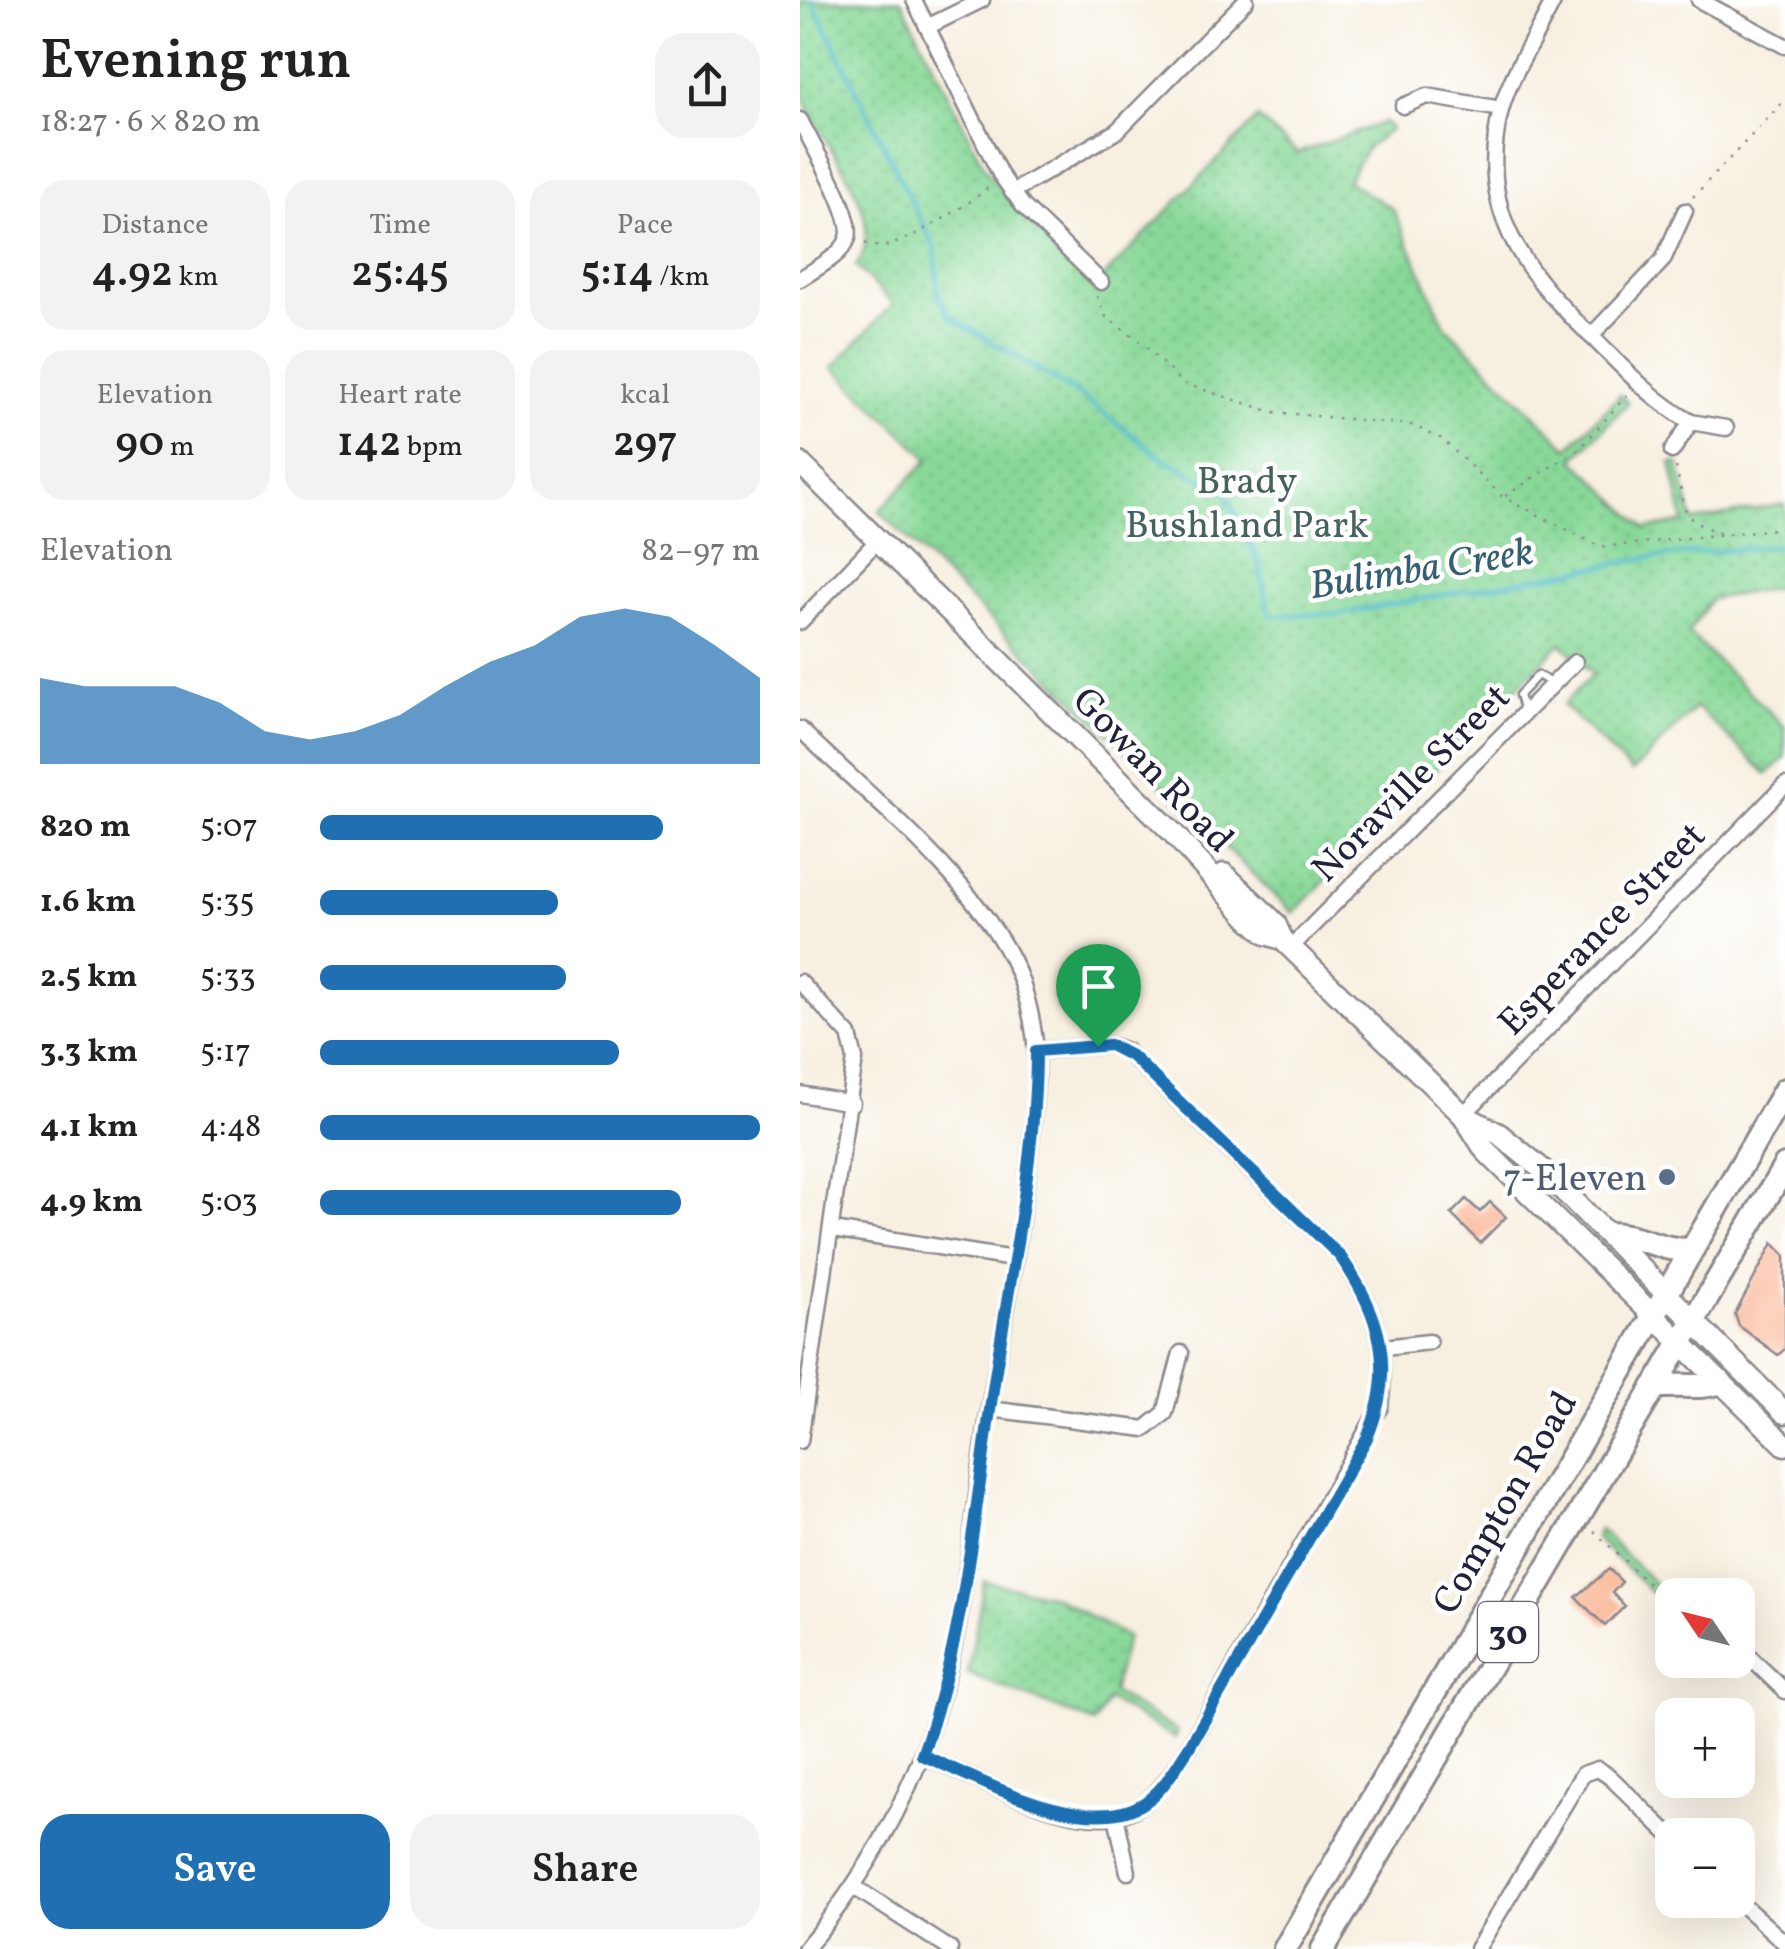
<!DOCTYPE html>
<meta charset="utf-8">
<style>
body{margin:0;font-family:Vollkorn,serif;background:#f2f2f2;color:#222;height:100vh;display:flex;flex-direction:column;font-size:38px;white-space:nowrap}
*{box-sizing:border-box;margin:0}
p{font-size:32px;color:#767676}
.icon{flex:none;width:55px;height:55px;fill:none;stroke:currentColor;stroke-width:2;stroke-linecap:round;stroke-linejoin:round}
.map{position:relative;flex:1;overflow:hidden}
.sheet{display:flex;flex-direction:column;background:#fff;width:800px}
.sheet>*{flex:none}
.needle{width:65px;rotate:305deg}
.tools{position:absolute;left:855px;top:1578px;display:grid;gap:20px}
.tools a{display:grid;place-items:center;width:100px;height:100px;border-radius:20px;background:#fff;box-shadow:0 10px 40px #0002;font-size:50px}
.pin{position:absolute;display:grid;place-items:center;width:85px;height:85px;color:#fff;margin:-102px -42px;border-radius:50% 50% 50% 0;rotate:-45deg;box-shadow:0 0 10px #0007}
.pin .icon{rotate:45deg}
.round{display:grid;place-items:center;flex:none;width:105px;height:105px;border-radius:30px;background:#f2f2f2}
.overview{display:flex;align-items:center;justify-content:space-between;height:170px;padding:0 40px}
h1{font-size:55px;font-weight:600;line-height:75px}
.figures{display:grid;grid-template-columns:repeat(3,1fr);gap:15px;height:170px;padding:10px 40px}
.figures div{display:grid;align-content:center;border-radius:25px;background:#f2f2f2;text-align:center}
.figures b{font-size:42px;font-weight:600}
.figures small{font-size:28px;font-weight:400}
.figures p{font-size:28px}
.chart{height:280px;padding:20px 40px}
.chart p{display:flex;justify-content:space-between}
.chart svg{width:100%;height:180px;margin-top:10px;fill:#1f6fb2;opacity:.7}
.primary-button{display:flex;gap:20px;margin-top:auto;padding:20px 40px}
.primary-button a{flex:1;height:115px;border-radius:30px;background:#1f6fb2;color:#fff;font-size:40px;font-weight:600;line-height:115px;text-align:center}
.primary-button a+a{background:#f2f2f2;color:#222}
ul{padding:0 40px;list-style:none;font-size:32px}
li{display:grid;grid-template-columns:160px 120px 1fr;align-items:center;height:75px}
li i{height:25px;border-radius:12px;background:#1f6fb2}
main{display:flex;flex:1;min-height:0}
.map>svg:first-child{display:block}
.grass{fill:#89d999;stroke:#567e6a;stroke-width:2.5}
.park{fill:url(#park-dots);stroke:#567e6a;stroke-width:2.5}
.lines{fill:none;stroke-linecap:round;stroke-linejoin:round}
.stream{stroke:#4ebbc7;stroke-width:5}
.building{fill:#f9a881}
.service-casing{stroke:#8c888d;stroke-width:11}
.minor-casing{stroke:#8c888d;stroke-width:19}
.secondary-casing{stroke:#8c888d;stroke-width:25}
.primary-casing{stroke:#8c888d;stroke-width:28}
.path{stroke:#8c888d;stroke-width:2.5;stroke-dasharray:2.5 8;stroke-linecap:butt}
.service{stroke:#fff;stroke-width:6}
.minor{stroke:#fff;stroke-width:14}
.secondary{stroke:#fff;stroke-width:20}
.primary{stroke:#fff;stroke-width:22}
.route-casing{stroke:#fff;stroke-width:20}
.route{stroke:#1f6fb2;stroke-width:12}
.service-dot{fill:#5c6f8a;stroke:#fff;stroke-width:4}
.labels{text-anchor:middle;stroke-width:9;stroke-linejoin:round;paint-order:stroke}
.shield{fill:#fff;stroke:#646476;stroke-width:2.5}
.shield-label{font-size:35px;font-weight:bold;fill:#22223b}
.park-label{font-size:38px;fill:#46625c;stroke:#fff}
.street-label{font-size:38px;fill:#22223b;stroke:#fff}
.service-label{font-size:38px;fill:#4e5e75;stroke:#fff;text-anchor:end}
.water-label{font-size:40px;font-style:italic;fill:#345f73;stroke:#fff}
</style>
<main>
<section class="sheet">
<div class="overview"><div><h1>Evening run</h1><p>18:27 · 6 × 820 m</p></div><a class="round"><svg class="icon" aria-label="share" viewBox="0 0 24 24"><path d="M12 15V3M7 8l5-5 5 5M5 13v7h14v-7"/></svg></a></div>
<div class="figures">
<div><p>Distance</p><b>4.92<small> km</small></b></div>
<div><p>Time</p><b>25:45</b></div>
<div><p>Pace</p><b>5:14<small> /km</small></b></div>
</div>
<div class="figures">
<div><p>Elevation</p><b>90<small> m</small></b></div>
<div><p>Heart rate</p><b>142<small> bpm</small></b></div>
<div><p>kcal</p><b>297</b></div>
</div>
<div class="chart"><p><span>Elevation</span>82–97 m</p>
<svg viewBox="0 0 160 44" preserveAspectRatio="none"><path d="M0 44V23L10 25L20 25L30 25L40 29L50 36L60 38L70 36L80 32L90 25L100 19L110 15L120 8L130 6L140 8L150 15L160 23V44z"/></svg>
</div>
<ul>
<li><b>820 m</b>5:07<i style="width:78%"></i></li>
<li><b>1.6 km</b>5:35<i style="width:54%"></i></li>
<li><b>2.5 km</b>5:33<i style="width:56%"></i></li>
<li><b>3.3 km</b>5:17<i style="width:68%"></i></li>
<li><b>4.1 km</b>4:48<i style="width:100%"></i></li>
<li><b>4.9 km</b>5:03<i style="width:82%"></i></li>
</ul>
<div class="primary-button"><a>Save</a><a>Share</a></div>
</section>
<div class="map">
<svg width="985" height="1949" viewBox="0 0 985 1949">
<defs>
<pattern id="park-dots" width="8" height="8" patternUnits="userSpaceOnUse" patternTransform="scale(2.5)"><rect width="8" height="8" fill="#89d999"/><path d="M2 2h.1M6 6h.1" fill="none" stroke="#76ba85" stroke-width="1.8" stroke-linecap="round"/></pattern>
</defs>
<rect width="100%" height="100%" fill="#fff"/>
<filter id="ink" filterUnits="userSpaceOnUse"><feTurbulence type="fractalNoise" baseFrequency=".01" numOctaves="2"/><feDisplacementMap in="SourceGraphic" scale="20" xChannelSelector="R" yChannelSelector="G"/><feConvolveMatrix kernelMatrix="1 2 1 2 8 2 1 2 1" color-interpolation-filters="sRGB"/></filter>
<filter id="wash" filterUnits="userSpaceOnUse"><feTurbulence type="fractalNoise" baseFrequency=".0048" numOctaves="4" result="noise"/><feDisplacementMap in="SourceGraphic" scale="40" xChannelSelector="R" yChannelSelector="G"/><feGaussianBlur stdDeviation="2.25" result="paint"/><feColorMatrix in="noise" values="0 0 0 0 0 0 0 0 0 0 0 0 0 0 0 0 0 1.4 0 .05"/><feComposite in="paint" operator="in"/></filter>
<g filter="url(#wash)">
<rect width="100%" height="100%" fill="#f7efdf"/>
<polygon class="grass" points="799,1529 865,1594 860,1601 795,1538"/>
<g class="park">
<path d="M0 0H101L186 170 212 203 296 285 458 118 498 153 585 122 591 129 567 148 547 181 593 209 645 326 768 448 820 395 828 403 774 459 846 529 884 522 871 463H878L893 521 985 504V587L911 599 888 633 985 727V758L967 774 896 707 832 772 763 705 793 674 761 643 493 913 79 511 129 459 33 367 93 304 56 266C95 210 12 141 0 85 0 59 0 26 0 0Z"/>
<polygon points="184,1581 253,1596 327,1637 312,1692 378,1732 375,1738 308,1700 295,1723 168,1674"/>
</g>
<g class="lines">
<polyline class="stream" points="12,0 135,249 138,293 150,317 277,393 361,457 425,492 458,560 470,615 539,614 852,557 985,545"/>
</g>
<g id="blocks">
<g class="building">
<polygon points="666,1199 680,1212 690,1202 706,1217 680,1243 651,1214"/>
<polygon points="973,1243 985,1255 985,1349 978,1355 939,1326 935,1314"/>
<polygon points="809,1569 822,1582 812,1593 825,1606 805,1626 776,1597"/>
</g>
</g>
</g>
<g filter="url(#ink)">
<use href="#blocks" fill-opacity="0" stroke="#8c888d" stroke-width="2.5"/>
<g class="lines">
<defs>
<polyline id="service" points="724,713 719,695 738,675 752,684"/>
<g id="minor">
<polyline points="114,0 200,174 223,206 301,282"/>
<path d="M754 0C737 35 711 73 701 110 676 209 722 269 787 332 822 366 849 398 891 422"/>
<polyline points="899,0 985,46"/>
<polyline points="127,27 182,0"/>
<polyline points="603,106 627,96 701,109"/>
<path d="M0 120C11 143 55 215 48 238 42 256 15 269 0 279"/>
<polyline points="212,192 317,131 446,0"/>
<polyline points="791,336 863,260 885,211"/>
<polyline points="872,451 891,422 926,428"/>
<polyline points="0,622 78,540"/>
<path d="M0 729C70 798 189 890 222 983 232 1014 238 1047 236 1079 230 1194 205 1310 187 1423 172 1521 165 1626 134 1720 107 1804 62 1882 5 1949"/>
<polyline points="490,948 775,662"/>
<polyline points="0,982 49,1035 55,1059 0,1441"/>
<polyline points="0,1094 52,1103"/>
<polyline points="663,1115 985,785"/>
<polyline points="33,1230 213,1259"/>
<polyline points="584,1347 629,1342"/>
<polyline points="190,1409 345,1429 365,1413 381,1353"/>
<polyline points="938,1646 985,1691"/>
<path d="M121 1755C172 1776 262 1825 315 1816 350 1810 370 1776 388 1749L580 1407C589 1347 575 1306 540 1256L326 1051 310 1045 236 1051"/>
<polyline points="316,1816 328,1872"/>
<polyline points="54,1887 150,1949"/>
<polyline points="937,1900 985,1943"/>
<polyline points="677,1949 783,1774 798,1769 810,1777 872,1837"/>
</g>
<g id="secondary">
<polyline points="0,463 373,833 450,919 466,934 482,939 663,1115 685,1150 985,1445"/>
<polyline points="424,874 475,923 482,939"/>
<polyline points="665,1116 699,1134 743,1170 985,1413"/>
</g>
<g id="primary">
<path d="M810 1234C838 1234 861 1251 891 1250"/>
<path d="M854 1387C877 1383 900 1390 921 1382"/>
<polyline points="485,1949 985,1090"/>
<polyline points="523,1949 985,1166"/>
</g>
</defs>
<use href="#service" class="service-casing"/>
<use href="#minor" class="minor-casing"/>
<use href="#secondary" class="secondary-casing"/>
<use href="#primary" class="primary-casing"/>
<g class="path">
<polyline points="893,197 985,100"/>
<path d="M65 243C66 244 80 247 81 247 102 246 175 202 189 186"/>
<polyline points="297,296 306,317 344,345 382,383 473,412 611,425 642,439 703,497 801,547 985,528"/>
<path d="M876 467C887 515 878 520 928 535"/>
<polyline points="705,496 780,448 828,394"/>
<polyline points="794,1531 864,1599 872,1596"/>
</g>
<use href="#service" class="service"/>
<use href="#minor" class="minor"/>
<use href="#secondary" class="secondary"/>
<use href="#primary" class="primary"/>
</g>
</g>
<g class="lines" filter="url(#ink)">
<defs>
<path id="route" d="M310 1045 333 1057 540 1256C582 1316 596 1369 567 1438L388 1749C375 1768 364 1790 344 1803 287 1840 179 1779 122 1755 165 1637 175 1507 194 1383 210 1274 236 1161 236 1051Z"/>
</defs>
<use href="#route" class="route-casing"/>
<use href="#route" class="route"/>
</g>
<circle class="service-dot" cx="867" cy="1177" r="10"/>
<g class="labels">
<rect class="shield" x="678" y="1602" width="60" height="60" rx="8"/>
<g class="shield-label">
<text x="708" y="1644">30</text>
</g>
<g class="park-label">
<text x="447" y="493">Brady<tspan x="447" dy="44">Bushland Park</tspan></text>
</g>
<g class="street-label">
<text transform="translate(354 769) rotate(46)" y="13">Gowan Road</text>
<text transform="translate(610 782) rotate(-45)" y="13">Noraville Street</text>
<text transform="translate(801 928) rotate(-46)" y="13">Esperance Street</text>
<text transform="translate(704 1502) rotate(-60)" y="13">Compton Road</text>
</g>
<g class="service-label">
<text x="847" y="1190">7-Eleven</text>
</g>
<g class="water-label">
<text transform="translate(621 567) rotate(-9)" y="14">Bulimba Creek</text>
</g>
</g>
</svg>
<div class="tools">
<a><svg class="needle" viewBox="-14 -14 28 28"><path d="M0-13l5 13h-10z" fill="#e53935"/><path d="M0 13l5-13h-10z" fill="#767676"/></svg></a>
<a>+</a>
<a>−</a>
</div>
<div class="pin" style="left:298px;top:1046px;background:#1e9e55"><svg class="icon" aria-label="arrive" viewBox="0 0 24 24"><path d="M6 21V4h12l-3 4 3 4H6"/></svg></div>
</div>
</main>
